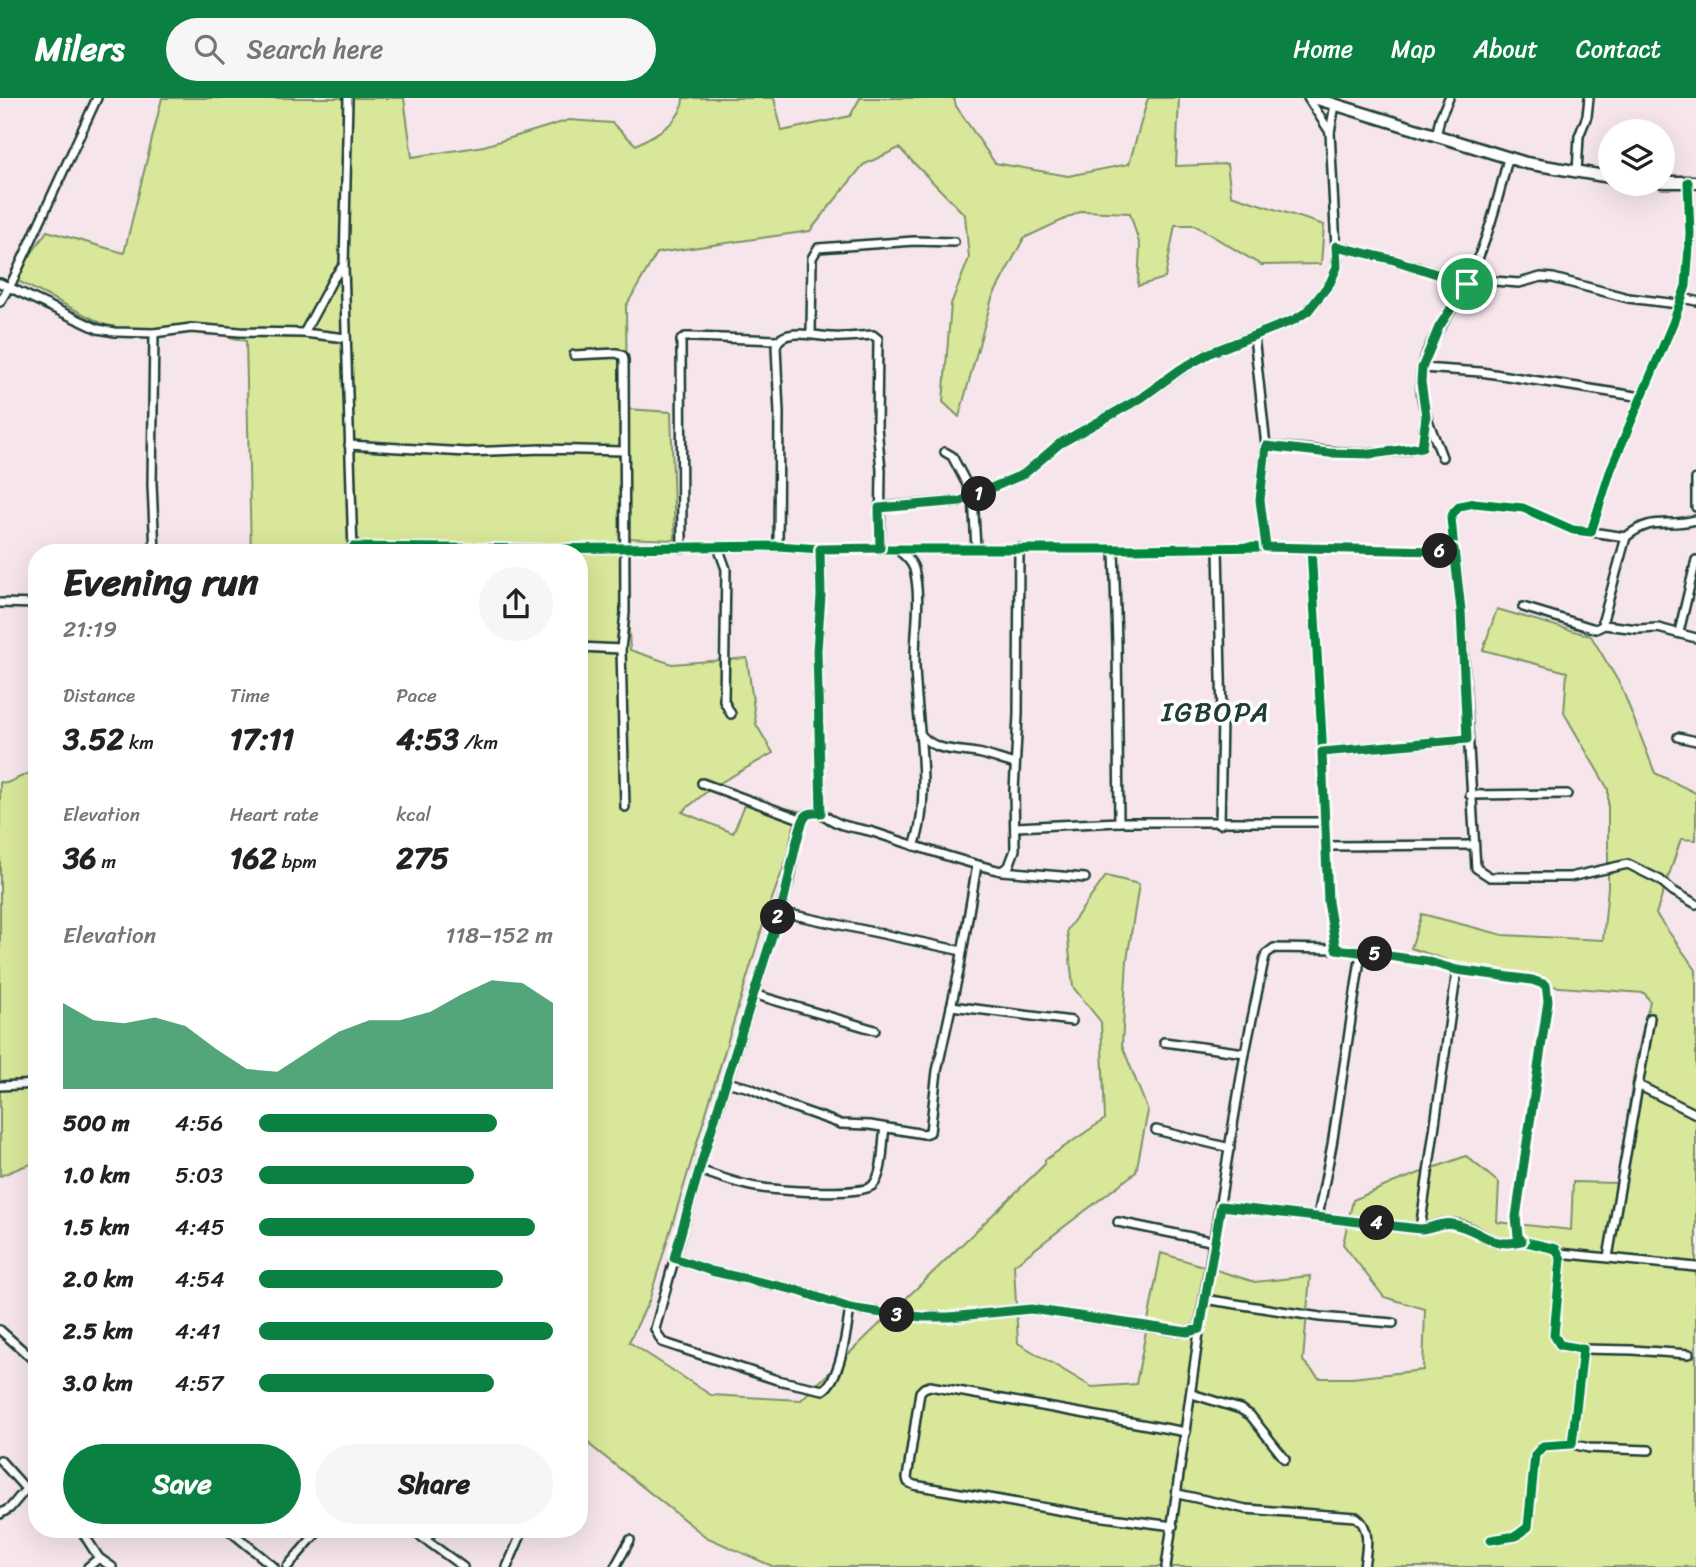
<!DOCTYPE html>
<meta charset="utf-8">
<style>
body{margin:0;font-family:Sriracha,sans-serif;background:#f6f6f6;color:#222;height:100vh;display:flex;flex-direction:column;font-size:26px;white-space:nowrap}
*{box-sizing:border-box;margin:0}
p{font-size:23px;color:#767676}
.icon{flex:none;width:38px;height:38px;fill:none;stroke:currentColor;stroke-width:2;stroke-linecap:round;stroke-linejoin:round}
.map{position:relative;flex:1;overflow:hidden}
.details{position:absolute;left:28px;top:446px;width:560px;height:994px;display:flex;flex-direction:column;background:#fff;border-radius:28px;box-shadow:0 7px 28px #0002}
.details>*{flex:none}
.buttons{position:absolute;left:1598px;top:21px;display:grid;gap:14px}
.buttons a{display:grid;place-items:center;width:77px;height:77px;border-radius:50%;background:#fff;box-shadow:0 7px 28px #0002;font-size:35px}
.pin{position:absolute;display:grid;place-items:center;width:60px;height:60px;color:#fff;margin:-30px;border:4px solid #fff;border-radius:50%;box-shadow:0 2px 7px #0007}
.km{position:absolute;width:35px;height:35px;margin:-18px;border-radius:50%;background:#222;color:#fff;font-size:19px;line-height:35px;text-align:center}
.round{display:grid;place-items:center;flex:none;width:74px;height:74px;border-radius:37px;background:#f6f6f6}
.head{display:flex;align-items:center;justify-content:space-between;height:119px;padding:0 35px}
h1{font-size:38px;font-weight:800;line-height:52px}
.figures{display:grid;grid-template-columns:repeat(3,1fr);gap:10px;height:119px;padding:7px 35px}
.figures div{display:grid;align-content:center}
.figures b{font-size:30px;font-weight:800}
.figures small{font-size:19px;font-weight:400}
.figures p{font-size:19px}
.chart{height:196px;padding:14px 35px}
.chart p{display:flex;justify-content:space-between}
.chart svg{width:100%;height:126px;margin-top:7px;fill:#0b8043;opacity:.7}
.action{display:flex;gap:14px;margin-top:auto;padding:14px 35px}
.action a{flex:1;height:80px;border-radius:42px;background:#0b8043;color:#fff;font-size:28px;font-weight:800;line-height:80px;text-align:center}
.action a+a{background:#f6f6f6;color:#222}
ul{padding:0 35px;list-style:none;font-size:23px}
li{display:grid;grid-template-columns:112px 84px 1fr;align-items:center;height:52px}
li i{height:18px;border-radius:9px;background:#0b8043}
header{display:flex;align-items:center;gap:42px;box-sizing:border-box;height:98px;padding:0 35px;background:#0b8043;color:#fff}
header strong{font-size:33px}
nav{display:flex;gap:38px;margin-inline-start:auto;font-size:24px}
.search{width:490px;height:63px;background:#f6f6f6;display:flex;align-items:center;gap:18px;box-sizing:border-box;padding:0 24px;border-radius:38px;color:#767676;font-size:26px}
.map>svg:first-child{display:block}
.green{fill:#d9e79a;stroke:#7c9267;stroke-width:2}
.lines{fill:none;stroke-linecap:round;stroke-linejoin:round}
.street-casing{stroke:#1f3d34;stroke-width:12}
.secondary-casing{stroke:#1f3d34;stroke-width:15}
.street{stroke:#fff;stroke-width:7}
.secondary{stroke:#fff;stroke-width:10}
.cycleway-casing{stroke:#fff;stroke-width:13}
.cycleway{stroke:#00873e;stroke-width:9}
.route-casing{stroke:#fff;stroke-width:14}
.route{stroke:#0b8043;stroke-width:9}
.labels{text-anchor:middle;stroke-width:7;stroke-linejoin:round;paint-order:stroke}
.quarter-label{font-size:28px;letter-spacing:2px;fill:#1f3d34;stroke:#fff}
</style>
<header>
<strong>Milers</strong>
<div class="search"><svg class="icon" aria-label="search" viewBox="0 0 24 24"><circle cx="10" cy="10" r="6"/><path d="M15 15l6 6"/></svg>Search here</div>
<nav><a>Home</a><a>Map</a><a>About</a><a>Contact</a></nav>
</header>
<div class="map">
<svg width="1696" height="1469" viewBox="0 0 1696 1469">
<rect width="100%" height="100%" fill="#f6e6ec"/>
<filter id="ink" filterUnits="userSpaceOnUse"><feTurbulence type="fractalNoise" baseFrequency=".0143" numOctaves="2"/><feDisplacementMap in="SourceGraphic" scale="14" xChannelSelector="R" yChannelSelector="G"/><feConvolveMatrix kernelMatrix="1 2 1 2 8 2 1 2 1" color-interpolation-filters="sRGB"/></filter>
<g filter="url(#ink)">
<g class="green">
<path d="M162 0H404L412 59 484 48 569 22 612 25 636 47C655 36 683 25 683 0H774L782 33 850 18 860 0H954L956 8 995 65 1068 78 1129 66 1148 0H1179L1176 68 1227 66 1231 97 1324 127 1321 166 1261 167 1194 127H1175L1165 180 1138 188 1140 148 1130 115 1082 113 1024 140 992 200 959 319 943 304 951 206 969 160 965 117 899 50 863 67 810 133 657 155 626 208 627 311 671 314 675 442 624 440 630 552 672 566 747 560 756 626 773 655 711 690 682 714 733 735 747 702 804 714 766 817 649 1203 629 1244 711 1297 801 1302 1045 1066V1062L1105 1021 1101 924 1073 889 1067 832 1106 778 1139 786 1127 862 1122 947 1148 1013 1136 1074 1014 1167 1018 1245 1092 1289 1136 1286 1161 1155 1255 1184 1310 1178 1303 1263 1319 1280H1352L1423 1272 1425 1211 1384 1199 1343 1146 1353 1102 1395 1084 1466 1058 1499 1085 1497 1124 1571 1132 1573 1084 1617 1085 1636 963 1650 903 1644 895 1518 886 1411 850 1422 816 1503 837 1603 842 1608 789V691L1564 615 1567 574 1483 552 1497 511 1591 538 1621 588 1655 675 1696 695V742L1681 741 1656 816 1696 872V1469H774L706 1439 590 1347 579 1324V455H251L246 243 192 230H111L14 181 47 133 124 155Z"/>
<polygon points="37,524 37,1066 27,1067 0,1078 0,684 7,685 34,673 33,525"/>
</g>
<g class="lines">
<defs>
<g id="street">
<polyline points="348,0 344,168 353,455"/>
<polyline points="1308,0 1330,34"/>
<polyline points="1436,39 1440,20 1449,0"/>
<polyline points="1577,75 1579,38 1587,18 1589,0"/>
<polyline points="1336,148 1394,162 1467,185"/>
<polyline points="1469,181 1519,185 1541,179 1553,180 1628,200 1678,206"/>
<polyline points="0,185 98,231 115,234 154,235 191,230 240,234 304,235 346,240"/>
<polyline points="1682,200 1696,203"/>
<polyline points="0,204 12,184 97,0"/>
<polyline points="154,235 152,386 155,455"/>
<polyline points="304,235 333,181 343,168"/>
<polyline points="811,236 812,160 818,150 914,143 954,144"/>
<polyline points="1254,238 1266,348 1260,402 1266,449"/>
<polyline points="574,257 617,255 623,258 624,262 625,515 621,551 625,709"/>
<polyline points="1422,270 1481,274 1642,299"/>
<polyline points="349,347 466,354 541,351 623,353"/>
<path d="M1266 348C1322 351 1365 362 1422 349L1426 318"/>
<polyline points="945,354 952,358 973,398 976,450"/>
<path d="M1442 359C1433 334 1418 305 1421 277 1425 243 1451 217 1466 187 1486 148 1498 102 1508 60"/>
<polyline points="1696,381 1696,409"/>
<polyline points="879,409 961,403 1024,376 1059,346 1141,300 1182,271 1211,254 1294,222 1308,213 1330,185 1337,169 1330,34 1335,7"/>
<path d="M1591 434 1626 439C1653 417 1666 430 1696 422"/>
<polyline points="1626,439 1603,522 1604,527 1638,531 1658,530 1696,540"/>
<path d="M778 448 779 315 776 248C782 228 818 239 833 239 846 240 860 238 873 237L878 241 877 329 881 372 880 449"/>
<polyline points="353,449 538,451 778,448 820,451 1132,451 1266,449 1436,453 1454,451 1451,420 1454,414 1460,408 1474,405 1523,410 1573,432 1591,434 1611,371 1673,225 1686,188 1690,136 1688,84"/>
<polyline points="718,449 726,471 724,603 731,616"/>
<polyline points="682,450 681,242 685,239 693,239 777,242"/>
<path d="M1311 450 1322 640 1328 804 1336 851C1401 860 1466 872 1532 882L1543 885 1548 891 1516 1119 1518 1138 1522 1143 1556 1151 1561 1161 1554 1237 1560 1247 1583 1251 1572 1346 1543 1348 1535 1357 1528 1429 1516 1438 1491 1442"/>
<path d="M820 451 821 497 817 553 821 715C816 715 808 714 805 718 795 729 793 765 790 780L699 1072 655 1231 662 1244 777 1282 823 1292C841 1281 847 1230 850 1210"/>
<path d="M897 451C903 456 912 463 914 471 922 503 914 535 915 567 916 619 933 700 914 748"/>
<polyline points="1114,451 1117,546 1119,724"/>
<polyline points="1218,451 1222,620 1220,726"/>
<polyline points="1454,451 1461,512 1476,770 1490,779 1570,779 1628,766 1660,782 1673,793 1696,806"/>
<polyline points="0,505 37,506"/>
<polyline points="1523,509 1592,530 1596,531 1604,527"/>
<polyline points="1679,534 1696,462"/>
<polyline points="579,549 621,551"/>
<path d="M919 634C933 655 960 651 982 656 993 659 1004 663 1015 666"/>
<polyline points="1678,639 1696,643"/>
<polyline points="1323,654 1467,641"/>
<polyline points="702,685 803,722"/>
<polyline points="1470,697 1567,696"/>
<path d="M821 715C841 731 854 728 876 735 918 749 959 763 1001 773L1009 768 1015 752 1014 693 1018 617 1019 450"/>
<polyline points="1016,729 1119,724 1324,724"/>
<polyline points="1326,748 1474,747"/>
<polyline points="1002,773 1085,780"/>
<polyline points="780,814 962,853"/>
<polyline points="753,896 875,932"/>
<polyline points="951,908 1072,923"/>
<polyline points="1164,944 1245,955"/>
<polyline points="726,984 750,990 784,1006 841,1026 870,1027 924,1036 930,1034 937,973 959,873 977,767"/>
<polyline points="1638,987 1696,1016"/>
<polyline points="0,988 37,986"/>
<polyline points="1156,1032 1230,1050"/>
<path d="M699 1072C717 1078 737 1086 756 1089 774 1092 862 1099 873 1087 884 1075 882 1046 885 1030"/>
<path d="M1221 1108 1420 1131C1430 1131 1438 1124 1447 1125 1481 1125 1483 1152 1522 1143"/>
<polyline points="1318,1118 1332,1047 1361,855"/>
<polyline points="1118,1124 1215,1144"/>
<polyline points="1420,1131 1457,872"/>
<polyline points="1559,1155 1696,1169"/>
<polyline points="1608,1159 1650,920"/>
<polyline points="674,1160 711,1173 796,1192 850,1210 882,1215 923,1219 949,1219 1031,1211 1182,1234 1200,1231"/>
<polyline points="1204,1201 1320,1219 1393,1225"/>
<polyline points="0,1232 37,1265"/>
<polyline points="1583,1251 1632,1252 1689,1256"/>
<polyline points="1192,1296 1240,1311 1250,1317 1285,1361"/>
<polyline points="1572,1346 1589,1350 1649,1352"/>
<polyline points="0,1362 26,1391 37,1395"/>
<path d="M1178 1396 1246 1411 1356 1419C1372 1430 1366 1452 1364 1469"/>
<polyline points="0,1416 10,1410 26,1391"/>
<polyline points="1173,1428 1081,1416 914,1387 908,1384 907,1380 920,1294 924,1290 930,1288 1186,1334"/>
<polyline points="81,1432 99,1460 112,1469"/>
<polyline points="229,1432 274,1469"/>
<polyline points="412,1432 463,1469"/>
<polyline points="425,1441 435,1432"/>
<polyline points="88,1469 99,1460"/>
<polyline points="287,1469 319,1432"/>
<polyline points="507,1469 523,1432"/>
<polyline points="615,1469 630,1442"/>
<polyline points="1166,1469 1202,1213 1245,955 1264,862 1266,856 1274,850 1336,851"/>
</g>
<g id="secondary">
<polyline points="1314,0 1526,65 1610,79"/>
<polyline points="1662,84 1696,84"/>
</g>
</defs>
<use href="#street" class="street-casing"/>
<use href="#secondary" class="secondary-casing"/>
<use href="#street" class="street"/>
<use href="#secondary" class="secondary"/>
<defs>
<g id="cycleway">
<polyline points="353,449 538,451 778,448 820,451 1132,451 1266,449 1436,453 1454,451 1451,420 1454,414 1460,408 1474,405 1523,410 1573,432 1591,434 1611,371 1673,225 1686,188 1690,136 1688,84"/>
<path d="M1311 450 1322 640 1328 804 1336 851C1401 860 1466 872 1532 882L1543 885 1548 891 1516 1119 1518 1138 1522 1143 1556 1151 1561 1161 1554 1237 1560 1247 1583 1251 1572 1346 1543 1348 1535 1357 1528 1429 1516 1438 1491 1442"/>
</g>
</defs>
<use href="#cycleway" class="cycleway-casing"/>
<use href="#cycleway" class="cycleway"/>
</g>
</g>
<g class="lines" filter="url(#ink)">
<defs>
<path id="route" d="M1336 148 1394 162 1467 186 1439 229 1422 270 1421 284 1426 318 1422 349 1372 356 1329 355 1266 348 1260 402 1266 449 1436 453 1454 451 1461 512 1467 641 1322 654 1328 804 1336 851 1426 863 1457 872 1532 882 1546 887 1548 903 1516 1119 1518 1138 1522 1143C1489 1151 1483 1132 1453 1126 1441 1123 1432 1131 1420 1131L1221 1108 1200 1231 1187 1234 1031 1211 949 1219H923L882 1215 850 1210 796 1192 711 1173 674 1160C707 1041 745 923 783 804 788 789 798 725 806 718 809 714 816 715 821 715L817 552 821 498 820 451 880 450 879 410 961 403 1024 376 1059 346 1141 300 1181 271 1212 254 1294 222 1308 213 1330 185 1337 169Z"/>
</defs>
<use href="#route" class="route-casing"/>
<use href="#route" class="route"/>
</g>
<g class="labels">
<g class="quarter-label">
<text x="1216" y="623">IGBOPA</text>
</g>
</g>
</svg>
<div class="buttons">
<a><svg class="icon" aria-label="layers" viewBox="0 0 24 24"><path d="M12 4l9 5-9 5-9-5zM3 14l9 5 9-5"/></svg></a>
</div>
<div class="pin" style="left:1467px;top:186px;background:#1e9e55"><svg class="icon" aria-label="arrive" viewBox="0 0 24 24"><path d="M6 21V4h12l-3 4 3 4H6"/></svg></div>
<b class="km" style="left:979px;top:396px">1</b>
<b class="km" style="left:778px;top:819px">2</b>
<b class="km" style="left:897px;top:1217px">3</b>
<b class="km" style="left:1377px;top:1125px">4</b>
<b class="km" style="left:1375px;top:856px">5</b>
<b class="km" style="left:1440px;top:453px">6</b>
<section class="details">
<div class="head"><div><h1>Evening run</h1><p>21:19</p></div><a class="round"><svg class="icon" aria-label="share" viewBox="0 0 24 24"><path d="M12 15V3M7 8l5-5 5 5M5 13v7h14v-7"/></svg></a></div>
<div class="figures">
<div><p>Distance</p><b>3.52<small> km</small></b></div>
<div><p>Time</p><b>17:11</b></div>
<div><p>Pace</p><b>4:53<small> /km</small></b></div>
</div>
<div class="figures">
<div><p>Elevation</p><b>36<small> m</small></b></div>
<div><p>Heart rate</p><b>162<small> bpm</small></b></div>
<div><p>kcal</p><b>275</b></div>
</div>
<div class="chart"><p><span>Elevation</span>118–152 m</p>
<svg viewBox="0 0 160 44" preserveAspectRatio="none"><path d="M0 44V14L10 20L20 21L30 19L40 22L50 30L60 37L70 38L80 31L90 24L100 20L110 20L120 17L130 11L140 6L150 7L160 14V44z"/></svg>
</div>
<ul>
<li><b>500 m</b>4:56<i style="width:81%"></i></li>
<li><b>1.0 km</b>5:03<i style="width:73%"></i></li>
<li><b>1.5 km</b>4:45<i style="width:94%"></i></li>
<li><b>2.0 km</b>4:54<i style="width:83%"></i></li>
<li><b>2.5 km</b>4:41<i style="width:100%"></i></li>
<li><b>3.0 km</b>4:57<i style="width:80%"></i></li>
</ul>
<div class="action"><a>Save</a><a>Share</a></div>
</section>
</div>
